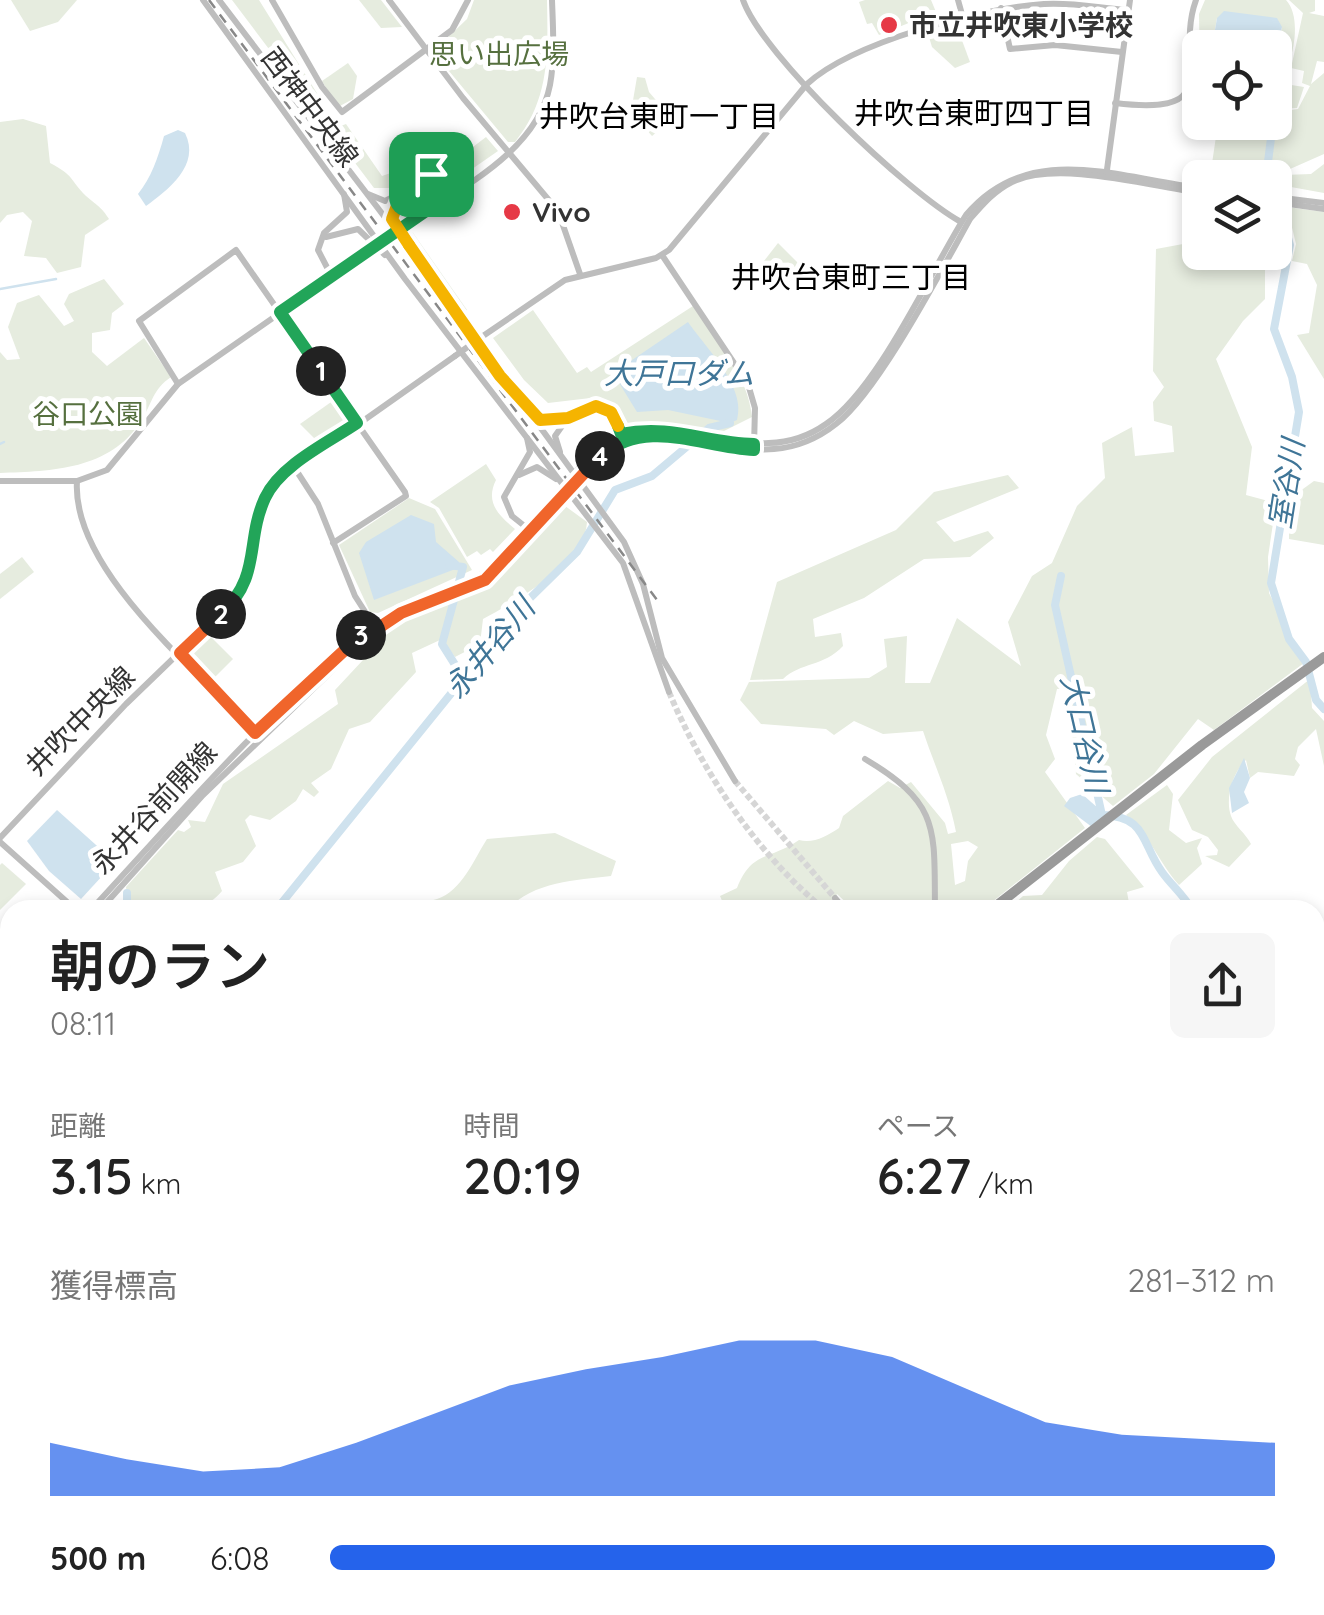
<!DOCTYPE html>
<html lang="ja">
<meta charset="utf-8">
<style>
body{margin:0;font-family:Quicksand,"Noto Sans JP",sans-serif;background:#f6f6f6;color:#222;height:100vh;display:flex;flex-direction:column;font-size:38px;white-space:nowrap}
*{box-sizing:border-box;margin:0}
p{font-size:32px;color:#767676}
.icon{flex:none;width:55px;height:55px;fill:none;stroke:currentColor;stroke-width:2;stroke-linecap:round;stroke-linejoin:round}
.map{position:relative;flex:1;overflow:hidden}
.panel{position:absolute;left:0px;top:900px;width:1325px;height:715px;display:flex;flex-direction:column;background:#fff;border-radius:30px 30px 0 0;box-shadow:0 5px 15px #0003}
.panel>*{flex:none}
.fabs{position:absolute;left:1182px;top:30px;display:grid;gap:20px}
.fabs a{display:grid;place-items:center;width:110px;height:110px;border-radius:15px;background:#fff;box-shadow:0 5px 15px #0003;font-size:50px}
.pin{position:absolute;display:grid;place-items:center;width:85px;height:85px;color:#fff;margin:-42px;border-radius:20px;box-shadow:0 5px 15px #0006}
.km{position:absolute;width:50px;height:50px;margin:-25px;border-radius:50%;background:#222;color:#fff;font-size:28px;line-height:50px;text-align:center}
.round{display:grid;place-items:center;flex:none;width:105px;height:105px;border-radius:15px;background:#f6f6f6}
.headline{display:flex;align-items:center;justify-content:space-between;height:170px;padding:0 50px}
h1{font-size:55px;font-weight:600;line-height:75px}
.figures{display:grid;grid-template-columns:repeat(3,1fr);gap:15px;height:170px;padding:10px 50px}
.figures div{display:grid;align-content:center}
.figures b{font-size:50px;font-weight:600}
.figures small{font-size:28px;font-weight:400}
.figures p{font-size:28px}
.chart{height:280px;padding:20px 50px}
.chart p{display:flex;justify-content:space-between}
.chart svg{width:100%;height:180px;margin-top:10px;fill:#2563eb;opacity:.7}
ul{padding:0 50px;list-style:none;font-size:32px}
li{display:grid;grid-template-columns:160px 120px 1fr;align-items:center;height:75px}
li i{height:25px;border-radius:12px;background:#2563eb}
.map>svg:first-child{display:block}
.green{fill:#e6ecdf;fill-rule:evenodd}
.water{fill:#cfe2ee}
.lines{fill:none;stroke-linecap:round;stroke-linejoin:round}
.stream{stroke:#cfe2ee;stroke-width:2.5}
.river{stroke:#cfe2ee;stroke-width:8}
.secondary-tunnel{stroke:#d6d6d6;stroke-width:6;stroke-dasharray:6 3;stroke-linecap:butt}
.secondary{stroke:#bdbdbd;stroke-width:6}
.primary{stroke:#ababab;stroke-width:9}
.highway{stroke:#9a9a9a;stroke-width:10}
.rail{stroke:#888;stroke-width:2.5;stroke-dasharray:10 8;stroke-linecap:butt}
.secondary-bridge{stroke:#bdbdbd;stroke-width:6}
.split-1-casing{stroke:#fff;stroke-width:20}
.split-2-casing{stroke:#fff;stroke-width:20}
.split-3-casing{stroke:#fff;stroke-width:20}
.split-4-casing{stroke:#fff;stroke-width:20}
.split-5-casing{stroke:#fff;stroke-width:20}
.split-6-casing{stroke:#fff;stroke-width:20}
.split-7-casing{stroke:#fff;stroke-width:20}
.split-1{stroke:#22a559;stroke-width:12}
.split-2{stroke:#22a559;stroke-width:12}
.split-3{stroke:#f0652b;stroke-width:12}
.split-4{stroke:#f0652b;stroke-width:12}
.split-5{stroke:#22a559;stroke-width:12}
.split-6{stroke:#f5b400;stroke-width:12}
.split-7{stroke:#f5b400;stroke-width:12}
.poi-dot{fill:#e63946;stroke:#fff;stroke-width:4}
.labels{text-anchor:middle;stroke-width:10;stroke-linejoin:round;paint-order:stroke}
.poi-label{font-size:28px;font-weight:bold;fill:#333;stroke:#fff;text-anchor:start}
.park-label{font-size:28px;fill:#56703f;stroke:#fff}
.street-label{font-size:28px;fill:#333;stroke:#fff}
.neighbourhood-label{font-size:30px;fill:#000;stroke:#fff}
.water-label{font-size:30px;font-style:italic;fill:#3f7597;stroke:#fff}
</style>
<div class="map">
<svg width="1324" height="1615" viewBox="0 0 1324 1615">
<rect width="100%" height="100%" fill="#fff"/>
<g class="green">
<polygon points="11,0 77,0 58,22 30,31"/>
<polygon points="232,0 259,0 338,127 346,124 382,176 423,162 448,166 486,137 498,151 452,183 441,170 415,169 391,188 374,188"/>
<polygon points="359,0 381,0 402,27 381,28"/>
<path d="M474 0H547C548 53 550 99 515 142H508L439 59 445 52 440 45 467 19Z"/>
<polygon points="865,0 931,0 936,12 879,35 872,23 867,24 859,2"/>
<path d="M1205 0H1286C1304 19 1292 71 1275 88V65L1282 61 1275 59 1282 27 1217 18 1212 47 1200 48V68L1199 14Z"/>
<polygon points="1289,0 1315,0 1315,11 1309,13 1324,16 1324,62 1317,61 1311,84 1324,73 1324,154 1281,173 1277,185 1275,178 1210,177 1218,123 1273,125 1277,112 1298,109 1310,86 1302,83 1304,71 1291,68 1303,13"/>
<polygon points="957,27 970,62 955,68 932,47 929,37"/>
<polygon points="348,63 357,76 353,99 338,107 322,81"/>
<polygon points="637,77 645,78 649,92 672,119 652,136 631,112"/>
<polygon points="1285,84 1304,87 1297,108 1275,109 1275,90"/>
<path d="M23 119 46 126 50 163C75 176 69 179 86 196 96 205 101 206 109 219L85 235 81 267 57 273 46 258 24 256 32 221 23 212 7 215 0 223V122Z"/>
<polygon points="1324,164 1324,193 1280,185 1284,175 1311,174"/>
<polygon points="1287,207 1324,212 1324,379 1297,335 1309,333 1317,285 1307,264 1292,261 1296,244"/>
<polygon points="411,230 467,310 463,313 407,233"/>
<path d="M1200 235V252L1265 253V299L1243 321 1216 359 1252 447 1246 495 1276 503 1268 557 1269 593 1304 663 1214 730 1198 719 1154 774 1113 806 1076 774 1068 688 1057 689 1046 735 1055 759 1045 772 1085 828 982 910H854L837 894 833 902 840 910H726L720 896 737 888C752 850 771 860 799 840 813 844 827 836 839 828L843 816 888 781 900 788 911 782 945 823 948 834 956 832C949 795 935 767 923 731L883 734 854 721 834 735 826 729 761 724 740 700 749 682 869 678 887 667 884 639 907 636 905 683H930L957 618 1021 666 1008 622 1032 576 1052 563 1077 506 1105 478 1102 443 1132 427 1135 456 1174 452 1172 426 1154 421 1153 402 1164 387 1153 371 1156 249 1183 244ZM968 841 978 847 968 861 965 881 955 885 951 844Z"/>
<polygon points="778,243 802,267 782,290 757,270"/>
<path d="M104 279 124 304 112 313 110 330 92 333V352L107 366 144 338 171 377C152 390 153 402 141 421 110 470 52 471 0 473V352L7 360 20 359 8 327 17 303 39 295 64 326 74 321 64 304 69 294Z"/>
<path d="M693 306C716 340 748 375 752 417L718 434 665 422 627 430 608 401 599 397 548 403 524 380 493 338 533 310 577 373 587 367 591 372Z"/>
<polygon points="334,400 346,422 318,442 300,424"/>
<path d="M486 464 496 480C485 502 498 515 515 529L493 552 490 549 481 555 477 551 467 557 439 508 430 502Z"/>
<path d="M1008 475 1019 488 936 522 954 542 988 531 994 538 970 557 924 559 864 598 813 619 815 637 841 633 843 646C823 667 801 662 783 679L750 680 777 582 896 530 934 492Z"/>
<polygon points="1314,481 1324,483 1324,545 1289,539 1289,512 1297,500 1292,497"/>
<polygon points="409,498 435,509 472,570 378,613 370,612 339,545"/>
<path d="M561 503 587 522C585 564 515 601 483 619L480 644 455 657 444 642 458 597 501 572Z"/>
<polygon points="22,557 34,572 0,599 0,574"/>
<path d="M452 598 440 640 412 653 416 672 370 722 349 729 331 769 311 783 319 792 314 797 303 789 296 801 270 820 250 815 245 820 256 846 243 862 215 872 222 891C199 919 163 910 129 910L126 887 178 830 184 832 191 827 188 820 205 822 223 784 338 704 335 690 363 660 364 646 391 623Z"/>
<polygon points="206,632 233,659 210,682 186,654"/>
<path d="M1310 679 1312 708 1324 721V766L1316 729 1298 747 1295 759 1300 765 1294 776 1258 772 1250 778 1246 760C1232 773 1225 799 1231 816 1234 825 1246 834 1251 844L1229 867 1205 856 1217 855 1218 850 1208 837 1192 830 1178 800 1212 757Z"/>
<path d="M1167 785 1173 794 1169 830 1186 843 1202 838 1197 848 1202 864 1179 885C1158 862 1151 836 1126 815Z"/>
<path d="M555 833 616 861 611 876C576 880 532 882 507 910H384C402 898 417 905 437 899 462 891 474 859 487 839Z"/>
<polygon points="1097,837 1105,839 1144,887 1127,892 1129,903 1094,910 1007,910 1023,896 1042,895 1069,861"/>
<polygon points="2,863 26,884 0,910 0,865"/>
<polygon points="10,1031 10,1153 0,1168 0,1044"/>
<polygon points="10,1342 10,1462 0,1463 0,1371 5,1344"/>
<polygon points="0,1496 10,1497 10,1538 0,1546"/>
<polygon points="9,1584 10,1605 50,1605 48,1615 0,1615"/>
<polygon points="187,1605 307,1605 314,1615 300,1608 291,1615 182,1615"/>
<polygon points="371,1605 455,1605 448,1615 377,1615"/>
</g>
<g class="water">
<polygon points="1224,11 1277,18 1282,27 1275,58 1282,61 1281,66 1275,65 1275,48 1212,47 1217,18"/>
<path d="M178 130 185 133C201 165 168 190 146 206L138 194C151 178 158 158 164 136Z"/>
<path d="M688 322C705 347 747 387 737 420L730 423 668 410 637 412 613 373Z"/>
<polygon points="411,515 434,524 436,542 459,562 458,568 374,600 359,553 366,542"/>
<polygon points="1244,758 1250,778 1244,792 1249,803 1232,813 1229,788"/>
<polygon points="1082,794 1107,816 1092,827 1064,806 1070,798"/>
<polygon points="57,810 115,862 81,899 49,871 27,841"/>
</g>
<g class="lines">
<g class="stream">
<polyline points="0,289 56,279"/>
<polyline points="0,444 4,442"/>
<polyline points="1319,1300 1324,1304"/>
<polyline points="1047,1605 1061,1615"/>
</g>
<g class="river">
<polyline points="1266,178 1273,122"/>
<polyline points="1277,198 1290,245 1274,329 1292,377 1299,412 1271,583 1289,639 1306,662 1316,700 1324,709"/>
<polyline points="449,565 463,567 442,644 464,679"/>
<path d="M1061 576 1055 605 1102 815C1147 816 1141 843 1162 872 1171 885 1184 895 1192 910"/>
<polyline points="127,910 127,893"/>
<polyline points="276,910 521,607 577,552 615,490 652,476 709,428 730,423"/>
<polyline points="1315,1075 1324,1071"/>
<polyline points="8,1291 4,1262 10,1247"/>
<polyline points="702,1615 711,1605"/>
</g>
<g class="secondary-tunnel">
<path d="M669 692C703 773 757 854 825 910"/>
<polyline points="735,781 835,898"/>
</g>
<g class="secondary">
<polyline points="203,0 405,279 623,563 669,692"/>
<polyline points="219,0 432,279 624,542 643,584 662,658 735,781"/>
<polyline points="272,0 322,87 342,112 452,30 468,0"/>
<polyline points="389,0 463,98 558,211 580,274"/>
<path d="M743 0C762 55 908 193 961 222"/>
<polyline points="958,0 963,18"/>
<polyline points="1001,8 1010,49 1055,45 1122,52"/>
<path d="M1115 103C1230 117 1173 63 1196 0"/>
<polyline points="1106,177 1130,0"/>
<polyline points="368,194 385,201 401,193"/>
<polyline points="1275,197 1324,203"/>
<polyline points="1275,202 1324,209"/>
<path d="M409 223C460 188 537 152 550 85 555 58 553 28 552 0"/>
<path d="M400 233C388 210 399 196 414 178L431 174 452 193"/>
<polyline points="326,237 358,229 385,255"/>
<polyline points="662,255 748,384 755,408 754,446"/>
<polyline points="332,277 318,250 324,233 347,212 344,194"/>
<path d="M483 336 565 280 656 258 669 250 807 84C853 42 981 8 1044 4 1072 2 1100 8 1128 10"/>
<polyline points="178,384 139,321 236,250 405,492 406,496 333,543"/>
<path d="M527 406C561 441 570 402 605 408L623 437"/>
<polyline points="527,438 530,452 504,497 512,516 527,528"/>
<polyline points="560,452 555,436 567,419"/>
<path d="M587 459C598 450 611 438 625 434 693 412 758 472 826 424 879 388 930 272 966 215 1029 140 1117 178 1200 188"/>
<path d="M590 464C677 394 750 492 836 424 878 392 942 269 970 219 983 204 994 191 1012 182 1057 160 1150 186 1200 193"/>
<polyline points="294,467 318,504 355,596 373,624"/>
<polyline points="519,475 537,467 556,479"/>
<polyline points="0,481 77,481 107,470 178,384 369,251"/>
<path d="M77 481C71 570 199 672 256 734"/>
<path d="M865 759C941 804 934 829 935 910"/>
<polyline points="0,838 126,704 239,595 251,569 265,499 275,483 455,356"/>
<polyline points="0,842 76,910"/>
<polyline points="835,898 845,910"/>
<path d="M91 910C179 814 265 715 365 631 398 603 439 598 475 578 506 561 527 528 550 502"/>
<polyline points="100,910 203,795 369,635 401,613 485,580 555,506"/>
<polyline points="0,1012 10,1001"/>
<polyline points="0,1020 10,1009"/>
<polyline points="1315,1140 1324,1131"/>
<polyline points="1315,1263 1324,1269"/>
<polyline points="1315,1269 1324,1275"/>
<polyline points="1315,1289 1324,1294"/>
<polyline points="1029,1615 1037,1605"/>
</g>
<g class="primary">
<polyline points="1315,1056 1324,1051"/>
<polyline points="680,1615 688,1605"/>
</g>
<g class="highway">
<polyline points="991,910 1202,745 1324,657"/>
<polyline points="0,1254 10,1261"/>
<polyline points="0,1293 10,1287"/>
<polyline points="0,1302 10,1296"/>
<polyline points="0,1319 10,1324"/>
<polyline points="0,1333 10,1333"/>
<polyline points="320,1605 328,1615"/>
<polyline points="341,1605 350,1615"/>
<polyline points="361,1605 369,1615"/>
</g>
<g class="rail">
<polyline points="209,0 660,604"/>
<polyline points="1315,1276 1324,1282"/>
</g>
<g class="secondary-bridge">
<polyline points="369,251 409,223"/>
<polyline points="455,356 483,336"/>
<polyline points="550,502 587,459"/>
<polyline points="555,506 590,464"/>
</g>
</g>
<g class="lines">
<defs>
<polyline id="split-1" points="321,371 280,312 452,193 431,174"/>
<path id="split-2" d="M221 614C262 576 245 542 265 498 280 465 329 442 357 423L321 371"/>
<polyline id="split-3" points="221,614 180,653 255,733 361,635"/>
<polyline id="split-4" points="361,635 373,624 377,629 401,613 485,580 600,456"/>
<path id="split-5" d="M600 456C648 417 700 447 754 450V444C706 443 672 424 621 434L618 426"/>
<polyline id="split-6" points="409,245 500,376 540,420 568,418 596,406 611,412 618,426"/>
<polyline id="split-7" points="409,245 392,219 402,192 414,178 431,174"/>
</defs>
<use href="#split-1" class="split-1-casing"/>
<use href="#split-2" class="split-2-casing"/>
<use href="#split-3" class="split-3-casing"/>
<use href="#split-4" class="split-4-casing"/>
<use href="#split-5" class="split-5-casing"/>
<use href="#split-6" class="split-6-casing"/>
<use href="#split-7" class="split-7-casing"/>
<use href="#split-1" class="split-1"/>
<use href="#split-2" class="split-2"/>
<use href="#split-3" class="split-3"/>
<use href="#split-4" class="split-4"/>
<use href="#split-5" class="split-5"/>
<use href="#split-6" class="split-6"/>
<use href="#split-7" class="split-7"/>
</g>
<g class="poi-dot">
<circle cx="889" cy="25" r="10"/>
<circle cx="512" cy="212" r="10"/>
</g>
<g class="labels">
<g class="poi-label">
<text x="909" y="35">市立井吹東小学校</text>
<text x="532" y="222">Vivo</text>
</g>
<g class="park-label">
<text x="499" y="64">思い出広場</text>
<text x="88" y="424">谷口公園</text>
</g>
<g class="street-label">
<text transform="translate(310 107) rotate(53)" y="10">西神中央線</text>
<text transform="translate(80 721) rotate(-45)" y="10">井吹中央線</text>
<text transform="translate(154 808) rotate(-47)" y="10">永井谷前開線</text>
</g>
<g class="neighbourhood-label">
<text x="974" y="124">井吹台東町四丁目</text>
<text x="659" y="127">井吹台東町一丁目</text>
<text x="851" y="288">井吹台東町三丁目</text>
</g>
<g class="water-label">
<text x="679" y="384">大戸口ダム</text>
<text transform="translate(1287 484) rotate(-81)" y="10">室谷川</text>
<text transform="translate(490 648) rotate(-50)" y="10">永井谷川</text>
<text transform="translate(1084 734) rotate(77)" y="10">大口谷川</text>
</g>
</g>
</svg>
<div class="fabs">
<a><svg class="icon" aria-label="locate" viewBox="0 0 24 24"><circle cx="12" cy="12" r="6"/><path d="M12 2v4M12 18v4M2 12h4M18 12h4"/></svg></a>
<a><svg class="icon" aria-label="layers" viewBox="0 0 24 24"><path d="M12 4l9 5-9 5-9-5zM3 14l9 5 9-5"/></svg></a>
</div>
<div class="pin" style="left:431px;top:174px;background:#1e9e55"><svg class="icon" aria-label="arrive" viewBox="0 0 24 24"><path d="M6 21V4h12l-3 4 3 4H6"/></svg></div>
<b class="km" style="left:321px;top:371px">1</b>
<b class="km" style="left:221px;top:614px">2</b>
<b class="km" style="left:361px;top:635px">3</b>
<b class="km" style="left:600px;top:456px">4</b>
<section class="panel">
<div class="headline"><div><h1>朝のラン</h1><p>08:11</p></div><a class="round"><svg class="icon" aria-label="share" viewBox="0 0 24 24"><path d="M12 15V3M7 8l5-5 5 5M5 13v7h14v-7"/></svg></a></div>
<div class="figures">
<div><p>距離</p><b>3.15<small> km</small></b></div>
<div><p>時間</p><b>20:19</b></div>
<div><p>ペース</p><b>6:27<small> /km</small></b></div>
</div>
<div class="chart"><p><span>獲得標高</span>281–312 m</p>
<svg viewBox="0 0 160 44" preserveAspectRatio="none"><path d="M0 44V31L10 35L20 38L30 37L40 31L50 24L60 17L70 13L80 10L90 6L100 6L110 10L120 18L130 26L140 29L150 30L160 31V44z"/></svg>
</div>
<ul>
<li><b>500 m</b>6:08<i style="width:100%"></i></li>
</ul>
</section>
</div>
